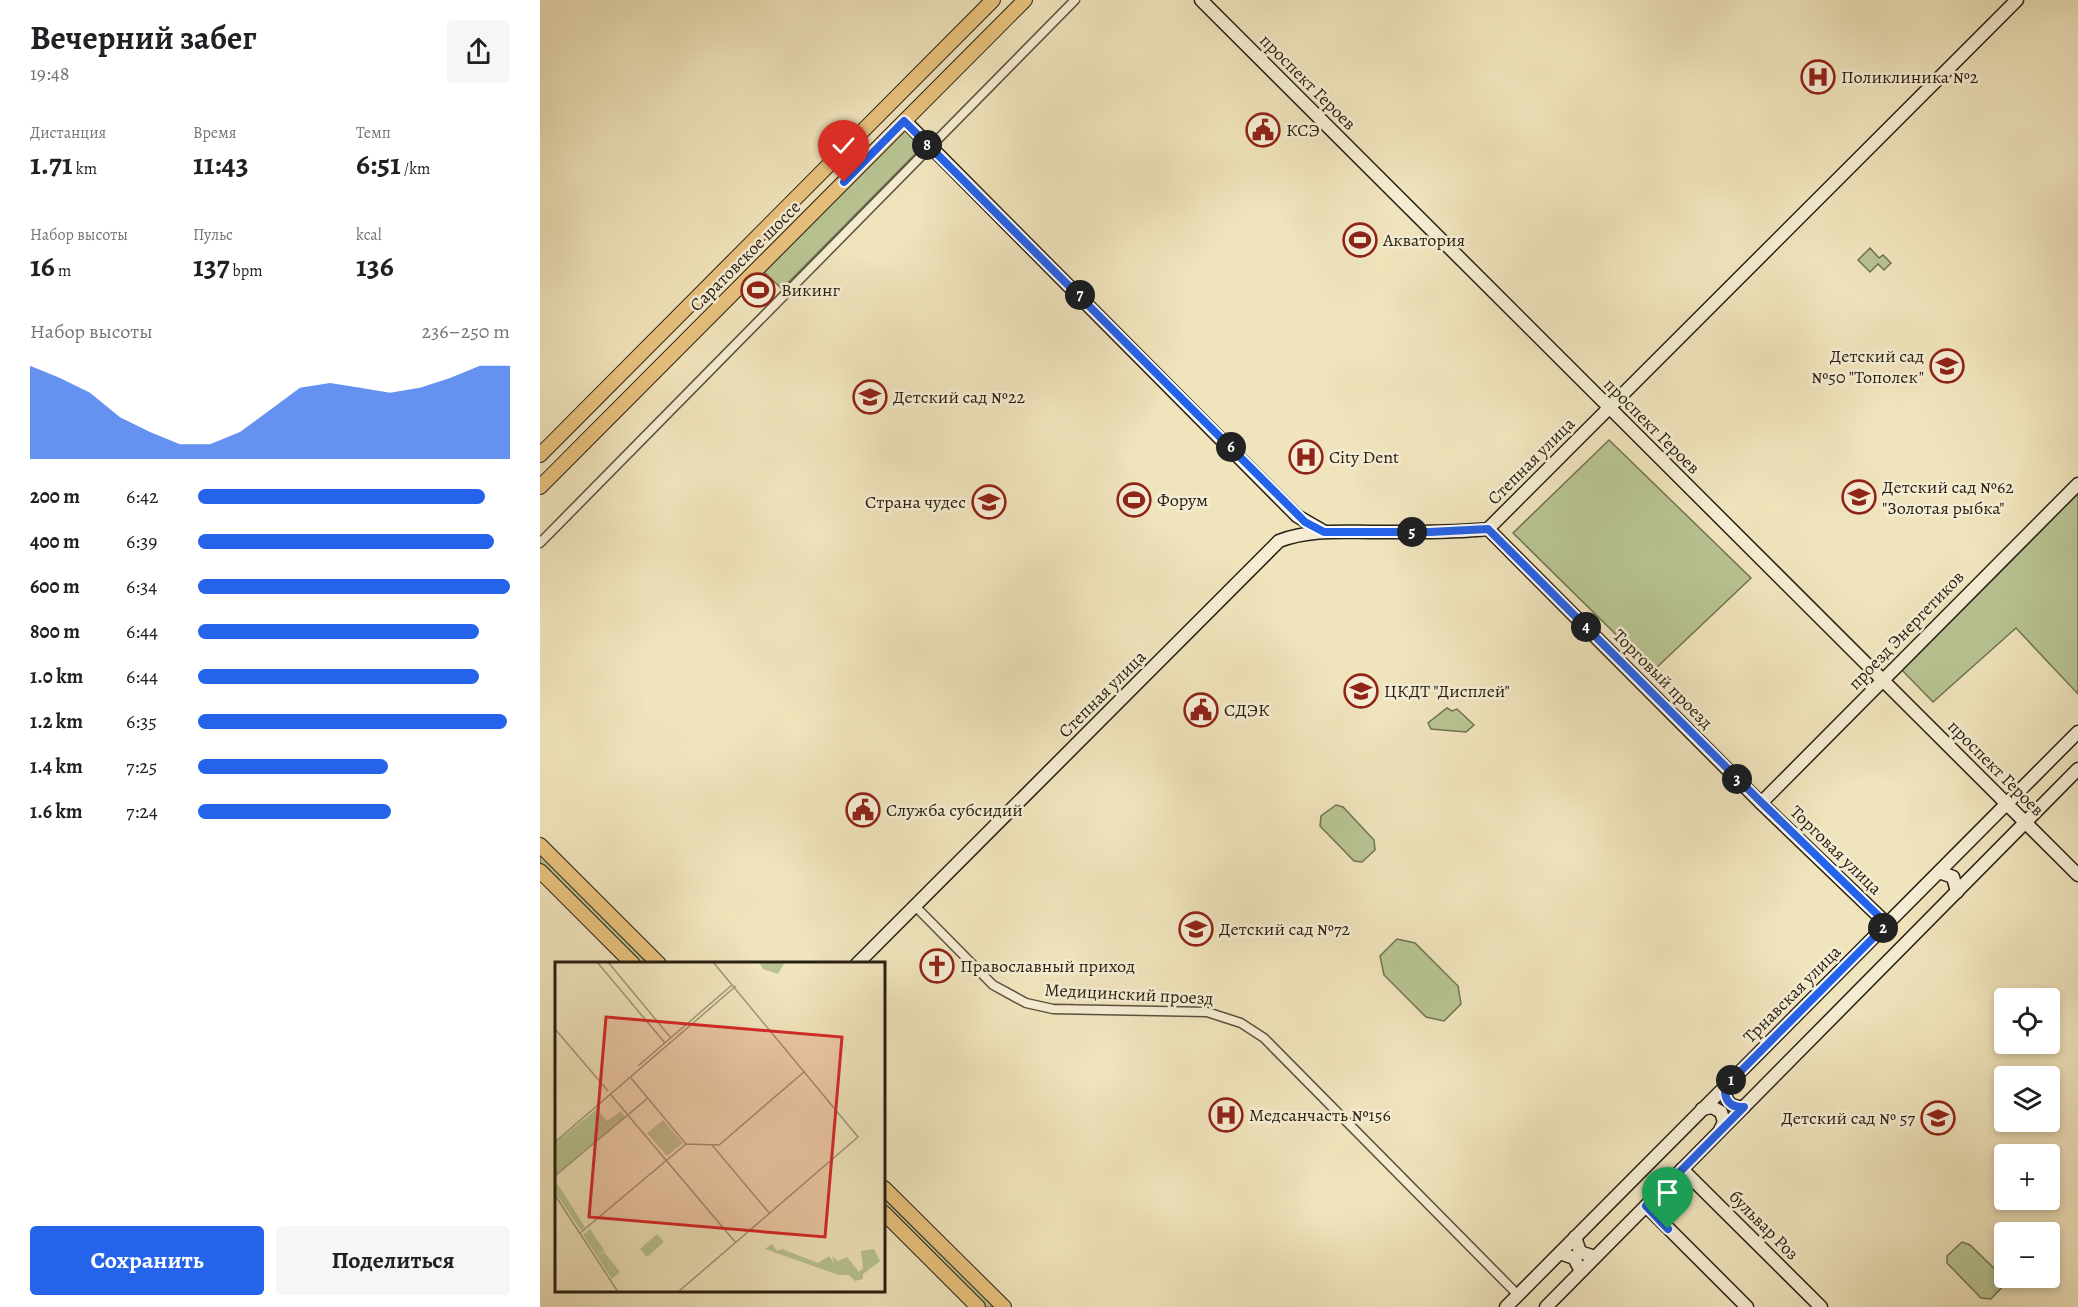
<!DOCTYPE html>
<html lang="ru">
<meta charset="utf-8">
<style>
body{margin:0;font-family:Alegreya,serif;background:#f6f6f6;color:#202124;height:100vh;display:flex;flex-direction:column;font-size:22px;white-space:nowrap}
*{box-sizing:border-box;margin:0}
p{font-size:20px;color:#757577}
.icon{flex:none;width:33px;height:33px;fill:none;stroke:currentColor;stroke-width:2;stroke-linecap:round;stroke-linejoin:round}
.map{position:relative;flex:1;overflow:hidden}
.sheet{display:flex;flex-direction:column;background:#fff;width:540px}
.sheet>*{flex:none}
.controls{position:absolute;left:1454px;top:988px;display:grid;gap:12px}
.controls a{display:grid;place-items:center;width:66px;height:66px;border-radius:6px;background:#fff;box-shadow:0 3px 9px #0003;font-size:30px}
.pin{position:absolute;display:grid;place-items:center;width:51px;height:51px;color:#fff;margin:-62px -26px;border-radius:50% 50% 50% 0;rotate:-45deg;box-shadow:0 0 6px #0007}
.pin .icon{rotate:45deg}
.km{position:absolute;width:30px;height:30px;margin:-15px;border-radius:50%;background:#222;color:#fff;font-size:16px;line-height:30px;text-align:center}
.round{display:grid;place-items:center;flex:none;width:63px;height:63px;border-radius:6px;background:#f6f6f6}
.head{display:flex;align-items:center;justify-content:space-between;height:102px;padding:0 30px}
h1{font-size:33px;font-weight:700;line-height:45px}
.metrics{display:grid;grid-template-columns:repeat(3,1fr);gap:9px;height:102px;padding:6px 30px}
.metrics div{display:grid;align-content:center}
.metrics b{font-size:30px;font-weight:700}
.metrics small{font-size:16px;font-weight:400}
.metrics p{font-size:16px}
.chart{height:168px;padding:12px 30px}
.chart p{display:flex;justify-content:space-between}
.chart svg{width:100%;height:108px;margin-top:6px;fill:#2563eb;opacity:.7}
.action{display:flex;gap:12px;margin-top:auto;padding:12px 30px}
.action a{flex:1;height:69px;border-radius:6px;background:#2563eb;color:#fff;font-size:24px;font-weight:700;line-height:69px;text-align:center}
.action a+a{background:#f6f6f6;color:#202124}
ul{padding:0 30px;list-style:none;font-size:20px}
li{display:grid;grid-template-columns:96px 72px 1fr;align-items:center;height:45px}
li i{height:15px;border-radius:8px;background:#2563eb}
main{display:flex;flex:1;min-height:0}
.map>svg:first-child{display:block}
.green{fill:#b8c492;stroke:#707253;stroke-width:1.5}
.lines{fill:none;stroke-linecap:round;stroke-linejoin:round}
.street-casing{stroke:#5b513e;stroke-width:11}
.secondary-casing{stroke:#292014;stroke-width:15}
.primary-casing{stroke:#292014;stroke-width:16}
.street{stroke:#f5edd3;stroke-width:8}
.secondary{stroke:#f5edd3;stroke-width:12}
.primary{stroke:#e8c27e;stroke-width:14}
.route-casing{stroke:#fff;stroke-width:12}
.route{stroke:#2563eb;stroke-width:8}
.labels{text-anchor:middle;stroke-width:5;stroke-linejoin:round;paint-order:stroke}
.poi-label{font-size:18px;fill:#292014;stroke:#f5edd3;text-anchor:start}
.street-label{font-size:18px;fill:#292014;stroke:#f5edd3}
.inset-road{fill:none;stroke:#a09679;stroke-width:1.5}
.view{fill:#d62828;fill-opacity:0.15;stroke:#d62828;stroke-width:3}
.inset-edge{fill:none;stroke:#292014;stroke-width:3}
</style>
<main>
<section class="sheet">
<div class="head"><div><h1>Вечерний забег</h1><p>19:48</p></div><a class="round"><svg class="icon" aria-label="share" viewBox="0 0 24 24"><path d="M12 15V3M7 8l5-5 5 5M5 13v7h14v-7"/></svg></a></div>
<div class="metrics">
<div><p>Дистанция</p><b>1.71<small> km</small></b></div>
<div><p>Время</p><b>11:43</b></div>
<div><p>Темп</p><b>6:51<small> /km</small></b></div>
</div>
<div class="metrics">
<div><p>Набор высоты</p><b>16<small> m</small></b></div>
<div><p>Пульс</p><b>137<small> bpm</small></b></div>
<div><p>kcal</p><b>136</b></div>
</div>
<div class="chart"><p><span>Набор высоты</span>236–250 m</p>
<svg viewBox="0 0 160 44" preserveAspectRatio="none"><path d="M0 44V6L10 11L20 17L30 27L40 33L50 38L60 38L70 33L80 24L90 15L100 13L110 15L120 17L130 15L140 11L150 6L160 6V44z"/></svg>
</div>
<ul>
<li><b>200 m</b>6:42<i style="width:92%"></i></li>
<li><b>400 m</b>6:39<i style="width:95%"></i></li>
<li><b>600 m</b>6:34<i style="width:100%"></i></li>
<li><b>800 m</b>6:44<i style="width:90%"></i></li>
<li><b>1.0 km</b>6:44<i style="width:90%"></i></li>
<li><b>1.2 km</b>6:35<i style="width:99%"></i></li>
<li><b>1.4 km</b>7:25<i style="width:61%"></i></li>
<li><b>1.6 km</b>7:24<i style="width:62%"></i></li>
</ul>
<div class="action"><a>Сохранить</a><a>Поделиться</a></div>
</section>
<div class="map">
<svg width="1538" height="1307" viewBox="0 0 1538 1307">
<rect width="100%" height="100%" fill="#f0e4bc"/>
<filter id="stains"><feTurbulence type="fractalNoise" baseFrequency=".00333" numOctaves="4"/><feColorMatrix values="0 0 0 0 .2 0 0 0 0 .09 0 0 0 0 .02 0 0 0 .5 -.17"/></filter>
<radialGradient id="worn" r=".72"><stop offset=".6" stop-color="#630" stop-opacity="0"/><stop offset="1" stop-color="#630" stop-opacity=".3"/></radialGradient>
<g class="green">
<polygon points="365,130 382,147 242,289 224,272"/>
<polygon points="1330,248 1339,258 1343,255 1351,263 1344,270 1338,264 1330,272 1318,260"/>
<polygon points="1069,440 1211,578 1113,671 973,533"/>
<polygon points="1538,488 1538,694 1476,628 1393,702 1359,667"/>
<polygon points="907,708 912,711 917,709 934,725 926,732 891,729 888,723"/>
<polygon points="796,805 803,807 834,840 835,850 822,862 814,861 780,826 781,816"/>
<polygon points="0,851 113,963 99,963 0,865"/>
<polygon points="857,939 875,943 918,986 921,1004 904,1021 886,1017 844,975 840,956"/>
<polygon points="344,1194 458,1307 443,1307 344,1207"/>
<polygon points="1422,1242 1430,1245 1463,1277 1465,1284 1451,1299 1441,1298 1407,1263 1407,1256"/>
</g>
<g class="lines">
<defs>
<g id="street">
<polyline points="0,543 535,0"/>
<polyline points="375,906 453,985 486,1003 513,1009 667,1012 701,1023 724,1038 978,1295"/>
</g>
<g id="secondary">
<polyline points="661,0 1538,875"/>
<polyline points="365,121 757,516 783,531"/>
<polyline points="948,529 1221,803 1347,924"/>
<polyline points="1221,803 1538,484"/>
<polyline points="1399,872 1413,877 1417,892"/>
<path d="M317 964 739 541C770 529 803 532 836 532 874 532 911 533 948 529L1477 0"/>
<path d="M1185 1087C1184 1100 1190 1108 1204 1107"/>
<polyline points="1162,1109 1172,1107 1181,1112 1184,1122 1180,1130"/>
<polyline points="1142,1169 1281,1307"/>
<polyline points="1106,1206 1207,1307"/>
<polyline points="1035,1237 1040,1252 1055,1257"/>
<polyline points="1020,1253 1034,1258 1041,1271"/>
<polyline points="966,1307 1538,732"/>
<polyline points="1006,1307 1538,769"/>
</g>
<g id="primary">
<polyline points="0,455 453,0"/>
<polyline points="0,487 485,0"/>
<polyline points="0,845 119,964"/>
<polyline points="0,871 93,964"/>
<polyline points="344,1188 464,1307"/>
<polyline points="344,1213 438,1307"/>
</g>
</defs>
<use href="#street" class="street-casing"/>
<use href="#secondary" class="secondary-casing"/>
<use href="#primary" class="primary-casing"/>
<use href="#street" class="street"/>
<use href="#secondary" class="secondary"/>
<use href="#primary" class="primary"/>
</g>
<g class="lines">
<defs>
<path id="route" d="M304 182 364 121 765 522 784 532H890L948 529 1221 802 1347 924 1185 1087C1184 1100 1190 1108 1204 1107L1106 1206 1128 1229"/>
</defs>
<use href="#route" class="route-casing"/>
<use href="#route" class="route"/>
</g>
<defs>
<symbol id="hospital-ring" viewBox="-11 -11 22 22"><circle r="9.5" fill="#f5edd3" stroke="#8f2418" stroke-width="1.5"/><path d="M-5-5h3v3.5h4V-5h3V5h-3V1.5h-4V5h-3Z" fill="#8f2418"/></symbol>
<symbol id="civic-ring" viewBox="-11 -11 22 22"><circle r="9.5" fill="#f5edd3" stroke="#8f2418" stroke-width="1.5"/><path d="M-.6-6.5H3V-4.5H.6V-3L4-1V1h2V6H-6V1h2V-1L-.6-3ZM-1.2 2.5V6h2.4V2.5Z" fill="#8f2418"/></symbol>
<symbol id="stadium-ring" viewBox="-11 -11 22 22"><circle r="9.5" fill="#f5edd3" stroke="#8f2418" stroke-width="1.5"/><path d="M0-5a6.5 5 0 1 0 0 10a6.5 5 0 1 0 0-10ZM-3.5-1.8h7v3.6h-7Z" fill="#8f2418"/></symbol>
<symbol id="school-ring" viewBox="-11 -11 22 22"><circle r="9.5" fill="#f5edd3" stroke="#8f2418" stroke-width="1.5"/><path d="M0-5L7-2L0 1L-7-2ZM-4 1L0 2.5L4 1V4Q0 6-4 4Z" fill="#8f2418"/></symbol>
<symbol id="church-ring" viewBox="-11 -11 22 22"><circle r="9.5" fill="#f5edd3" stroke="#8f2418" stroke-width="1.5"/><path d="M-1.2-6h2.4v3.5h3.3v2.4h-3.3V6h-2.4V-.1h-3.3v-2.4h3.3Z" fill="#8f2418"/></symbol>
</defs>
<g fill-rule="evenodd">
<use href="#hospital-ring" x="1259" y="58" width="38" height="38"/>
<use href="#civic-ring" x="704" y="111" width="38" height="38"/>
<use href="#stadium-ring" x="801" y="221" width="38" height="38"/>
<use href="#stadium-ring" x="199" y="271" width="38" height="38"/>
<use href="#school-ring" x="1388" y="347" width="38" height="38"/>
<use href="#school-ring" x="311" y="378" width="38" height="38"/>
<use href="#hospital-ring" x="747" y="438" width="38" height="38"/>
<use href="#school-ring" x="1300" y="478" width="38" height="38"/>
<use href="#stadium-ring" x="575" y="481" width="38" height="38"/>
<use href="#school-ring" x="430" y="483" width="38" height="38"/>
<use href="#school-ring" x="802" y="672" width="38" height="38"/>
<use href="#civic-ring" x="642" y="691" width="38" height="38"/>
<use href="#civic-ring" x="304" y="791" width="38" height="38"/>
<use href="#school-ring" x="637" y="910" width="38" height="38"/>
<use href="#church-ring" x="378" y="947" width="38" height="38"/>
<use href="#hospital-ring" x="667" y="1096" width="38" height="38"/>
<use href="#school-ring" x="1379" y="1099" width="38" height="38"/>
</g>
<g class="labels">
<g class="poi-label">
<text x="1301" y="83">Поликлиника №2</text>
<text x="746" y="136">КСЭ</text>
<text x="843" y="246">Акватория</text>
<text x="241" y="296">Викинг</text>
<text x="1384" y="362" text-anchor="end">Детский сад<tspan x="1384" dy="21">№50 "Тополек"</tspan></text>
<text x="353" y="403">Детский сад №22</text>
<text x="789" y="463">City Dent</text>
<text x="1342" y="493">Детский сад №62<tspan x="1342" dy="21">"Золотая рыбка"</tspan></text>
<text x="617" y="506">Форум</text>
<text x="426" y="508" text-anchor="end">Страна чудес</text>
<text x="844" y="697">ЦКДТ "Дисплей"</text>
<text x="684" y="716">СДЭК</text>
<text x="346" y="816">Служба субсидий</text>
<text x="679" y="935">Детский сад №72</text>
<text x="420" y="972">Православный приход</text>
<text x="709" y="1121">Медсанчасть №156</text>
<text x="1375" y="1124" text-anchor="end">Детский сад № 57</text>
</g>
<g class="street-label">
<text transform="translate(768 82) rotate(45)" y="6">проспект Героев</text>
<text transform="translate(205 256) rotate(-45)" y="6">Саратовское шоссе</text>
<text transform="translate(1112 426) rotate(45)" y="6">проспект Героев</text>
<text transform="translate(991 461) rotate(-45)" y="6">Степная улица</text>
<text transform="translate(1366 630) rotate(-46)" y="6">проезд Энергетиков</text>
<text transform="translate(1123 679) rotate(45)" y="6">Торговый проезд</text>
<text transform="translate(562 694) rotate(-45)" y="6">Степная улица</text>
<text transform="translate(1456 768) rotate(45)" y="6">проспект Героев</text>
<text transform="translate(1296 850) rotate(44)" y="6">Торговая улица</text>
<text transform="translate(589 994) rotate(3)" y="6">Медицинский проезд</text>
<text transform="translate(1252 994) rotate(-45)" y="6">Трнавская улица</text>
<text transform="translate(1224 1225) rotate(45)" y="6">бульвар Роз</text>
</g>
</g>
<g transform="translate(15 962)">
<rect width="330" height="330" fill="#f0e4bc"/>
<path d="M204 0H230L223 12 208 7ZM42 147 52 159 66 149 70 155 0 214V181ZM108 158 128 181 112 194 92 171ZM0 218 30 265 26 268 1 232ZM35 267 49 288 43 294 49 290 65 310 57 317 28 273ZM102 272 109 280 92 295 85 287ZM217 282 222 289 227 287 263 301 274 294 280 302 277 294 283 299 292 295 304 310 308 306 306 289 319 287 325 299 308 312V317L300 319 294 313H284L210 287Z" fill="#b8c492"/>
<path class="inset-road" d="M42 0 110 81M53 0 116 76M0 67 53 129M83 104 177 23M76 116 131 182M56 133 181 281M0 180 181 24M157 183 215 252M0 214 93 136M0 233 63 330M25 271 131 182 164 183 250 109M123 330 303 175 158 0"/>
<path class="view" d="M51 55 287 75 270 275 34 255Z"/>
<rect width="330" height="330" class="inset-edge"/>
</g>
<rect width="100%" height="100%" filter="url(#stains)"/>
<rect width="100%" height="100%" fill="url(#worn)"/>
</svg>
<div class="controls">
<a><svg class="icon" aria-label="locate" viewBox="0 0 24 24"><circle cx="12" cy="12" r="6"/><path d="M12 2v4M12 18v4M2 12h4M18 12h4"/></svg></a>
<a><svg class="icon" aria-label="layers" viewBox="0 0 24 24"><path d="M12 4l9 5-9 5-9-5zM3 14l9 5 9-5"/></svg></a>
<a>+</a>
<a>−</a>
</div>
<div class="pin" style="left:1128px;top:1229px;background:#1e9e55"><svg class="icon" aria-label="arrive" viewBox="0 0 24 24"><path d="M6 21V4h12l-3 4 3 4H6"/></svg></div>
<div class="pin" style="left:304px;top:182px;background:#d93025"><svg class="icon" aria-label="check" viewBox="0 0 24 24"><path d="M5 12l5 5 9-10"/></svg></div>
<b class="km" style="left:1191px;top:1080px">1</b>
<b class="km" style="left:1343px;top:928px">2</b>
<b class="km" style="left:1197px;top:779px">3</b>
<b class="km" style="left:1046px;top:627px">4</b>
<b class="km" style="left:872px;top:532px">5</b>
<b class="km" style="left:691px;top:447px">6</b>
<b class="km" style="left:540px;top:295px">7</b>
<b class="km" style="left:387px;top:145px">8</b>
</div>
</main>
